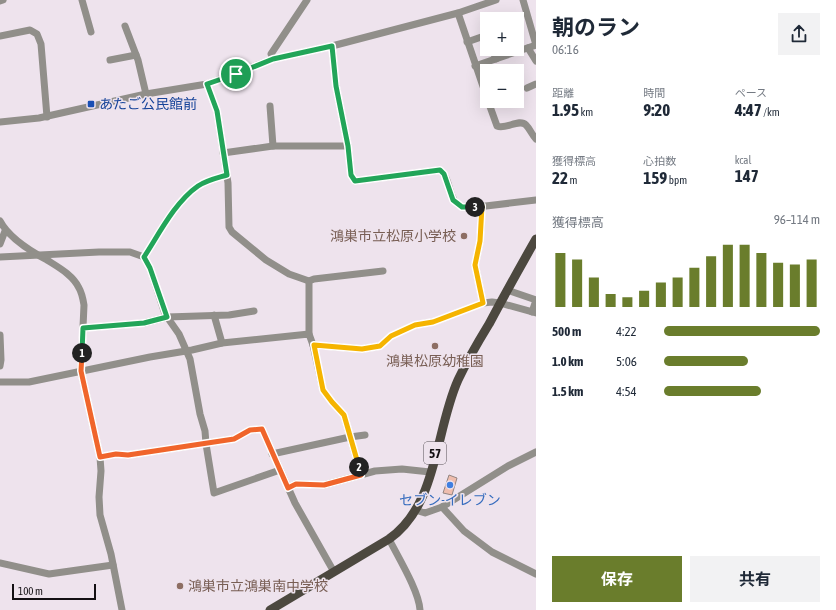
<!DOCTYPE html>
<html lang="ja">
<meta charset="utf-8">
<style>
body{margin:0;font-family:"Asap Condensed","Noto Sans JP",sans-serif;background:#f2f2f3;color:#1f2937;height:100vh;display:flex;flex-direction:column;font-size:15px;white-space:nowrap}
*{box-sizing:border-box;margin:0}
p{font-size:13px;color:#747a83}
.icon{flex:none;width:22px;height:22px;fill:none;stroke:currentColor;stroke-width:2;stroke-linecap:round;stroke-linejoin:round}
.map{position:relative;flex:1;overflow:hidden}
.side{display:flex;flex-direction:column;background:#fff;width:300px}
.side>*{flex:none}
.fabs{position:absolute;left:480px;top:12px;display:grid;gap:8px}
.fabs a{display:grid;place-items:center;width:44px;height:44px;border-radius:0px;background:#fff;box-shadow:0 4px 16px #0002;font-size:20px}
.scale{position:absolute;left:12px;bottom:10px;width:84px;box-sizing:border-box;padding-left:4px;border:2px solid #130f13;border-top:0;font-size:11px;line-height:14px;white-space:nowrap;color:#130f13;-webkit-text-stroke:3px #eee3ed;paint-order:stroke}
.pin{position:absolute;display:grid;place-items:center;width:34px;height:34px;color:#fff;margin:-17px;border:2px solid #fff;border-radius:50%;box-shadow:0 1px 4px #0007}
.km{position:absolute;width:20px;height:20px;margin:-10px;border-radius:50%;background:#222;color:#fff;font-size:11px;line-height:20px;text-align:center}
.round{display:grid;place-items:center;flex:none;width:42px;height:42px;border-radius:0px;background:#f2f2f3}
.headline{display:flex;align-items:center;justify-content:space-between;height:68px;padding:0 16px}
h1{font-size:22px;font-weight:700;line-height:30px}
.figures{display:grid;grid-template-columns:repeat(3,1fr);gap:6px;height:68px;padding:4px 16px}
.figures div{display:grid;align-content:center}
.figures b{font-size:17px;font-weight:700}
.figures small{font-size:11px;font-weight:400}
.figures p{font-size:11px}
.chart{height:112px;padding:8px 16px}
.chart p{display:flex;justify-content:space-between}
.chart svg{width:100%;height:72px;margin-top:4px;stroke:#6a7d2c;stroke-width:6}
.button{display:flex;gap:8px;margin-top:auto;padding:8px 16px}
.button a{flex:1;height:46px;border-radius:0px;background:#6a7d2c;color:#fff;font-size:16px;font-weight:700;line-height:46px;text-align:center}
.button a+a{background:#f2f2f3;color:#1f2937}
ul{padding:0 16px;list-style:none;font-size:13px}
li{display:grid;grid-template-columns:64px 48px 1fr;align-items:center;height:30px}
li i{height:10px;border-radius:5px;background:#6a7d2c}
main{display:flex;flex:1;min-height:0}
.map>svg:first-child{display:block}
.building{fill:#efbdae;stroke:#938581}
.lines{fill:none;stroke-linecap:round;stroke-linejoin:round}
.minor{stroke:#918f8a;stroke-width:7}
.major{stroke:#4c483f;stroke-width:9}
.split-1-casing{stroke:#fff;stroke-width:8}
.split-2-casing{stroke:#fff;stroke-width:8}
.split-3-casing{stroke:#fff;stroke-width:8}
.split-4-casing{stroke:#fff;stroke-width:8}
.split-1{stroke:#22a559;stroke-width:5}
.split-2{stroke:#f0652b;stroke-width:5}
.split-3{stroke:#f5b400;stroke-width:5}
.split-4{stroke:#22a559;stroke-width:5}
.transit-dot{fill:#1a4fb4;stroke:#eee3ed;stroke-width:1.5}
.education-dot{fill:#8d6e63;stroke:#eee3ed;stroke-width:1.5}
.shop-dot{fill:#3f7fe0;stroke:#eee3ed;stroke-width:1.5}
.labels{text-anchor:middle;stroke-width:3;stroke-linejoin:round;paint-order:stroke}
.shield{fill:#eee3ed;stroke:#554f54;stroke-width:1}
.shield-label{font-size:13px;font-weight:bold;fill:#130f13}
.transit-label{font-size:14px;fill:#164399;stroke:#eee3ed;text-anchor:start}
.education-label{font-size:14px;fill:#785e54;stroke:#eee3ed;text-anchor:end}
.shop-label{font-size:14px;fill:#366cbe;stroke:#eee3ed}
</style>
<main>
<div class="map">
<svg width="536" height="610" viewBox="0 0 536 610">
<rect width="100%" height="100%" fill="#eee3ed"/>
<polygon class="building" points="449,475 457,478 452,495 443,493"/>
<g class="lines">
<g class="minor">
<polyline points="82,0 91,32"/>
<polyline points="523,0 536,45"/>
<polyline points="0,1 3,0"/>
<polyline points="458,13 487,98"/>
<polyline points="125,26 138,60 146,94"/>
<polyline points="0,36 30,30 37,34 41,44 47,117"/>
<polyline points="467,42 487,35"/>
<path d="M332 46 336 86 348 146 351 175 355 181 440 170C454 181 445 206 469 208L536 200"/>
<polyline points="528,48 536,61"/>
<polyline points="492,49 496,59"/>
<polyline points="273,59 271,54 307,0"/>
<polyline points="110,60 136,55"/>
<polyline points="475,66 536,45"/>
<polyline points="207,84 217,111 228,183 229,227 232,232 266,260 289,274 309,281"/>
<polyline points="527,88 536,84"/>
<path d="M488 101 497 126C506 130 519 118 526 125 530 129 532 135 536 139"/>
<polyline points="270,106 273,146"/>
<polyline points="0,122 39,118 146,94 207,84 273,59 332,46 458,13 496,0"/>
<polyline points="223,153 273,146 348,146"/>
<polyline points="482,206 480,241 475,265 483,303"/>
<path d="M0 221C9 238 30 251 47 260 58 267 73 275 79 288 82 293 83 299 84 305L81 371 100 457 101 471 99 497 100 515 111 554 122 610"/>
<polyline points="0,244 5,231"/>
<polyline points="0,257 99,252 130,252 144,257 150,268 165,314 179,334 190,359 200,414 205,431 206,444 214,493 280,470"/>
<path d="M144 257C159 234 175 202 198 186 207 180 217 178 227 175"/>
<polyline points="507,290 536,300 532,312"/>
<polyline points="214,315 222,343"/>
<polyline points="83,328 144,323 167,317 229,315 254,311"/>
<polyline points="309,334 309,281 314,279 383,271"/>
<polyline points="0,335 1,360 0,366"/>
<polyline points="313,345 362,349 380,346 391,336 415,325 433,322 483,303 492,302 500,303 536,313"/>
<polyline points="0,382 29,382 150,357 192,350 222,343 309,334 313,345 323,390 332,402 344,415 361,475"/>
<polyline points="272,454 350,437 365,435"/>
<polyline points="100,457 116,454 128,455 234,439 250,430 262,429 295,503 334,572"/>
<polyline points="288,488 296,484 324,485 375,471 402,469 430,472"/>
<polyline points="442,507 464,531 492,552 536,574"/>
<polyline points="415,510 425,513 442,507 508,466 536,452"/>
<path d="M389 539C398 557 419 591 420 610"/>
<polyline points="0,563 49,574 113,565"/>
</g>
<path class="major" d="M270 610 389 539C438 505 435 431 458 380 467 361 478 342 489 324 504 296 520 267 536 239"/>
</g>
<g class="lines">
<defs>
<path id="split-1" d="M82 353 83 328 144 323 167 317 150 268 144 257C159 234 175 202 198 186 207 180 217 178 227 175L217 111 207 84 236 74"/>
<polyline id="split-2" points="82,353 81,371 100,457 116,454 128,455 234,439 250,430 262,429 288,488 296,484 324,485 361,475 359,467"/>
<polyline id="split-3" points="359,467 344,415 332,402 323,390 314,345 362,349 380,346 391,336 415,325 433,322 483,303 475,265 480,241 482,206 475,207"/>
<polyline id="split-4" points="236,74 273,59 332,46 336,86 348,146 351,175 355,181 440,170 444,174 453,200 462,207 475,207"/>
</defs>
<use href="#split-1" class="split-1-casing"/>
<use href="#split-2" class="split-2-casing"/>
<use href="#split-3" class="split-3-casing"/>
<use href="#split-4" class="split-4-casing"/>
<use href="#split-1" class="split-1"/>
<use href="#split-2" class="split-2"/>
<use href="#split-3" class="split-3"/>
<use href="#split-4" class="split-4"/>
</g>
<rect class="transit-dot" x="87" y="100" width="8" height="8" rx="2"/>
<g class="education-dot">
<circle cx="464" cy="236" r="4"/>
<circle cx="435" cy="346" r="4"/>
<circle cx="180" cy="586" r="4"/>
</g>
<circle class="shop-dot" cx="450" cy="485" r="4"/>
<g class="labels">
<rect class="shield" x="424" y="442" width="22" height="22" rx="3"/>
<g class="shield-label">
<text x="435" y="458">57</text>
</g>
<g class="transit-label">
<text x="99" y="109">あたご公民館前</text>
</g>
<g class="education-label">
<text x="456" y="241">鴻巣市立松原小学校</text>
<text x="435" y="366" text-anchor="middle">鴻巣松原幼稚園</text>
<text x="188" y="591" text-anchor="start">鴻巣市立鴻巣南中学校</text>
</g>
<g class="shop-label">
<text x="450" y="505">セブン-イレブン</text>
</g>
</g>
</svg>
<div class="fabs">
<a>+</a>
<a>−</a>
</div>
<div class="scale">100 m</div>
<div class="pin" style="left:236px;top:74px;background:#1e9e55"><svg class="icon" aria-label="arrive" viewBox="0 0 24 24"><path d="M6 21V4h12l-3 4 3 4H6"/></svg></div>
<b class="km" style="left:82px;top:353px">1</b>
<b class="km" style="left:359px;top:467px">2</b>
<b class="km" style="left:475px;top:207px">3</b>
</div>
<section class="side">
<div class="headline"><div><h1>朝のラン</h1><p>06:16</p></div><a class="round"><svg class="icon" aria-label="share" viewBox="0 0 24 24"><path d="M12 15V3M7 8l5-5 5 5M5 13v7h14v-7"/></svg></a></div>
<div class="figures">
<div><p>距離</p><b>1.95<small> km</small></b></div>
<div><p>時間</p><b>9:20</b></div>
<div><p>ペース</p><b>4:47<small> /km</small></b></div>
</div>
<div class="figures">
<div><p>獲得標高</p><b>22<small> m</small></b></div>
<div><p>心拍数</p><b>159<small> bpm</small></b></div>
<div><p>kcal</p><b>147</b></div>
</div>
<div class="chart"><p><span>獲得標高</span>96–114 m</p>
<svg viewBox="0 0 160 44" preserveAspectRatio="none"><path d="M5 44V11M15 44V15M25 44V26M35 44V36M45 44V38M55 44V34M65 44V29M75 44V26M85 44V20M95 44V13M105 44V6M115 44V6M125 44V11M135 44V17M145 44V18M155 44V15"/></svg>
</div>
<ul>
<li><b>500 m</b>4:22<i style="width:100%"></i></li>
<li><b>1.0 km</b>5:06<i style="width:54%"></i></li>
<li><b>1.5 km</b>4:54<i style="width:62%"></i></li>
</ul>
<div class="button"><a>保存</a><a>共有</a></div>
</section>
</main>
